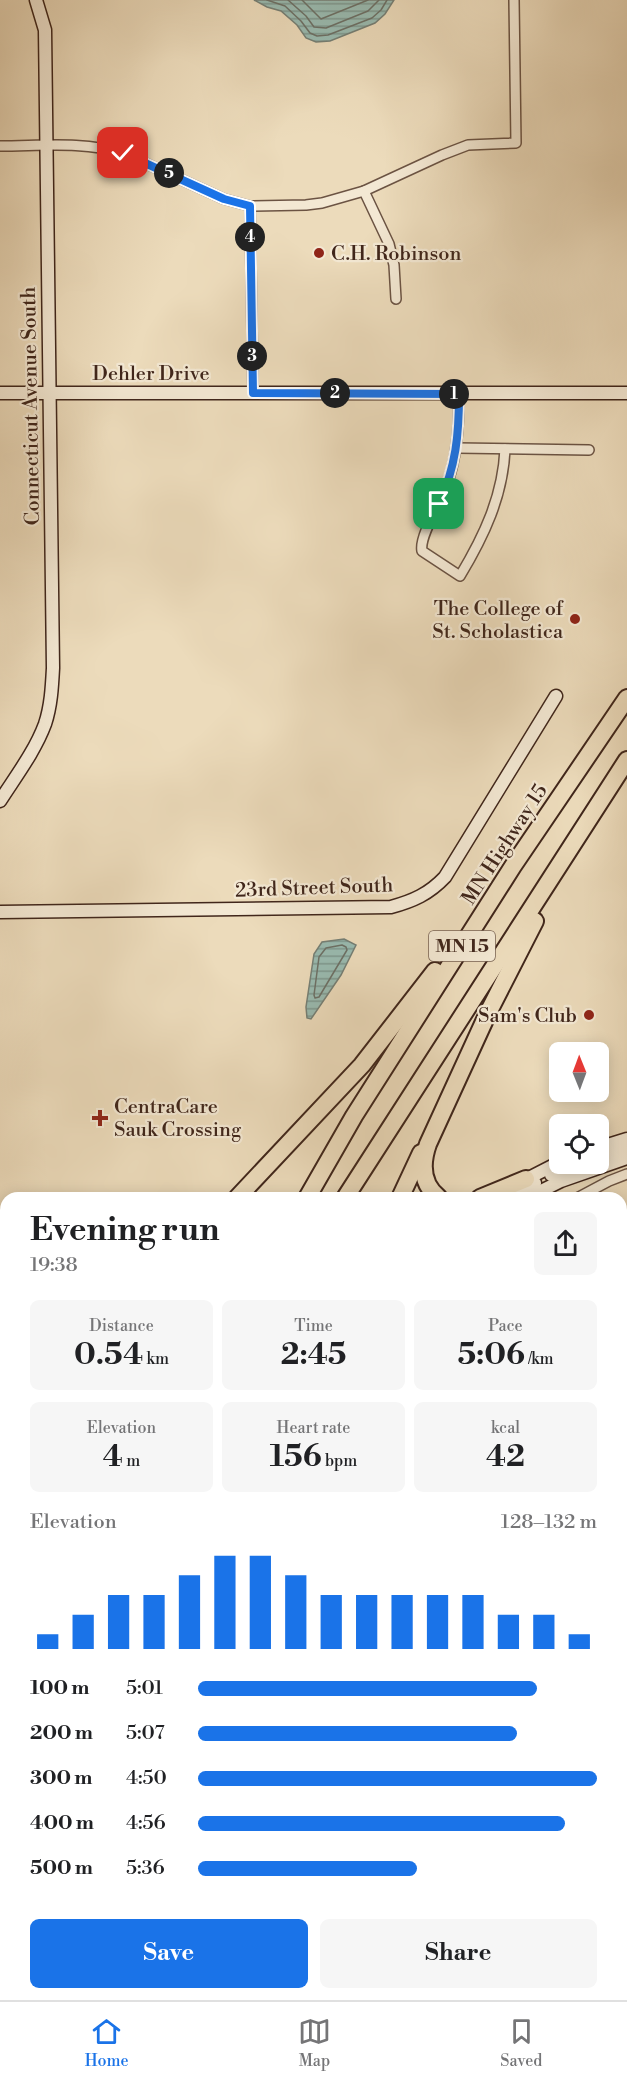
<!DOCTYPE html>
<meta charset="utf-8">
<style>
body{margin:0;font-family:"Libre Bodoni",serif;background:#f6f6f6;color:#202124;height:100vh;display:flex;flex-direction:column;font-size:22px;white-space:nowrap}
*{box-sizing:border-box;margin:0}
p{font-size:20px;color:#757577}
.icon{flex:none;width:33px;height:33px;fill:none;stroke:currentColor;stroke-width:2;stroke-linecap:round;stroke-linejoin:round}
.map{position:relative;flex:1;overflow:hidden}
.side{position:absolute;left:0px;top:1192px;width:627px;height:808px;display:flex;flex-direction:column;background:#fff;border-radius:18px 18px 0 0;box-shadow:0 3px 15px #0003}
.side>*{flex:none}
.needle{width:39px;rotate:359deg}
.tools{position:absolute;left:549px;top:1042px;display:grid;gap:12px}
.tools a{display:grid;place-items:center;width:60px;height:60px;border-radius:9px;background:#fff;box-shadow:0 3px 15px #0003;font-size:30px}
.pin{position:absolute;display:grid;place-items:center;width:51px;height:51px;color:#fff;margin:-26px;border-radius:12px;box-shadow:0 3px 9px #0006}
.km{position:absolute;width:30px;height:30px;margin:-15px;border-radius:50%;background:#222;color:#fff;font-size:16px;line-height:30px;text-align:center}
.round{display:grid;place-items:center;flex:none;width:63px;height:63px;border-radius:9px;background:#f6f6f6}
.overview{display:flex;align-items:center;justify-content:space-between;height:102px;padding:0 30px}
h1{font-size:33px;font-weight:800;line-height:45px}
.figures{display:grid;grid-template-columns:repeat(3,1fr);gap:9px;height:102px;padding:6px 30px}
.figures div{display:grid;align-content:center;border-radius:9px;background:#f6f6f6;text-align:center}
.figures b{font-size:30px;font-weight:800}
.figures small{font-size:16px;font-weight:400}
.figures p{font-size:16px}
.chart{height:168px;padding:12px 30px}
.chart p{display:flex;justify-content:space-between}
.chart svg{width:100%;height:108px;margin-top:6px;stroke:#1a73e8;stroke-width:6}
.cta{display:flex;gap:12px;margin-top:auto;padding:12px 30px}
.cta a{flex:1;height:69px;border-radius:9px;background:#1a73e8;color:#fff;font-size:24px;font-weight:800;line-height:69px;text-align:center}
.cta a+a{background:#f6f6f6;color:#202124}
ul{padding:0 30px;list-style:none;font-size:20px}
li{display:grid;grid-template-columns:96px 72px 1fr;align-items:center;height:45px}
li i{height:15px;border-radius:8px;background:#1a73e8}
.dock{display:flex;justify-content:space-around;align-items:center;height:84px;border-top:2px solid #e0e0e0;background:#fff;font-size:16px;color:#757577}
.dock a{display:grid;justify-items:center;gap:3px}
.dock .current{color:#1a73e8}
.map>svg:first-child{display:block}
.water{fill:url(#water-rules);stroke:#757f75;stroke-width:1.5}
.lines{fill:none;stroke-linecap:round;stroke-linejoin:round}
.shore{stroke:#6c7066;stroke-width:1.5}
.street-casing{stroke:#6b5343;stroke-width:12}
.secondary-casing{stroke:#40261b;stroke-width:15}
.highway-casing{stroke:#40261b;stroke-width:20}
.street{stroke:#f3e8d3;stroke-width:9}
.secondary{stroke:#f3e8d3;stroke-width:12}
.highway{stroke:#ecdbbb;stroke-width:16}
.route-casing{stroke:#fff;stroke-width:12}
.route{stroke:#1a73e8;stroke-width:8}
.poi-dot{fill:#8f2418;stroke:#f3e8d3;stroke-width:2}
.labels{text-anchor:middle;stroke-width:4.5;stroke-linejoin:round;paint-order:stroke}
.shield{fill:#f3e8d3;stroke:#766052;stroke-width:1.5}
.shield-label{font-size:18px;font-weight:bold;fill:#40261b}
.poi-label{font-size:20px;fill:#40261b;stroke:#f3e8d3;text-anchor:start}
.street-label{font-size:20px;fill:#40261b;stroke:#f3e8d3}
</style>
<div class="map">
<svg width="627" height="2000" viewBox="0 0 627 2000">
<defs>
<pattern id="water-rules" width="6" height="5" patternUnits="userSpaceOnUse" patternTransform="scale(1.5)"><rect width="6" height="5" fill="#99bbb1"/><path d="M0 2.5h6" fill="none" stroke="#7e988f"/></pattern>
</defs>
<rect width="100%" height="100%" fill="#ecdbbb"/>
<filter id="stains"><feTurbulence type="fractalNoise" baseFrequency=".00333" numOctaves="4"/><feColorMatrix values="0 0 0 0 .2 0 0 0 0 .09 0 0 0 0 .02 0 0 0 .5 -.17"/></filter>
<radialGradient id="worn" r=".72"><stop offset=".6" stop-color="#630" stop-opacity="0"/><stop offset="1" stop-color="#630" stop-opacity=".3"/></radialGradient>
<g class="water">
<polygon points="254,0 394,0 385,14 375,23 330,41 316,42 306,38 297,25 281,11 267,7"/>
<polygon points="344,939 356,945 341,975 311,1019 307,1018 306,1007 314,954 322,942"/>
<polygon points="0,1941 6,1941 6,1995 28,1995 18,2000 0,2000"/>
</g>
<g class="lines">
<g class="shore">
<polyline points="267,0 285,6 301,21 310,33 317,36 328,35 372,18 381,10 387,0"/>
<polyline points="288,0 306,16 314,27 326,28 368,11 379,0"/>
<polyline points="302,0 321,19 368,0"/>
<polygon points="342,945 346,947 347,950 319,997 315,998 314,995 319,957 326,948"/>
</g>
<defs>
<g id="street">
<path d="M0 146C41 146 83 141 123 153L224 199 250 206 306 205 322 203 364 191 442 155 468 145 516 143 514 0"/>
<polyline points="364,191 389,244 394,265 396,299"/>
<polyline points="250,206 253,393"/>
<path d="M459 394C459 427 457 459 445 491 439 505 419 537 422 551L460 576C484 536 503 496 505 449"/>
<polyline points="457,448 589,450"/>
<polyline points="577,1198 609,1181 627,1174"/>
<polyline points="621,1421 627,1424"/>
<polyline points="621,1705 627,1710"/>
<polyline points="621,1828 627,1830"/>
<polyline points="382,2000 388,1997 392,2000"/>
</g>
<g id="secondary">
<polyline points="0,393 627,393"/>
<path d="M0 801C16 776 35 751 45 724 51 706 52 687 53 668L45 30 36 0"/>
<path d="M0 912 391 907C413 901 429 894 445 877L556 696"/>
<polyline points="598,1148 627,1139"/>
<polyline points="598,1157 627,1147"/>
<polyline points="551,1175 578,1164"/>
<polyline points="521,1182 560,1162"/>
<polyline points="514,1198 516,1194 535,1183"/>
<polyline points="527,1198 561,1181 627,1158"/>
<polyline points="0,1337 6,1336"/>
<polyline points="0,1353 6,1352"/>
</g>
<g id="highway">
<polyline points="237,1198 362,1065 435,971"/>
<polyline points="307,1198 354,1116 513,866 627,698"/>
<polyline points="345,1198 627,760"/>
<polyline points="400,1198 421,1153"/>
<path d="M439 1198C421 1184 421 1164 428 1144L488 1013 535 921"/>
<polyline points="480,1198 526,1179"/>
<polyline points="26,2000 27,1995"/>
<polyline points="66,2000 67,1995"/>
</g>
</defs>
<use href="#street" class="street-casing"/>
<use href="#secondary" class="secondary-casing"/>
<use href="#highway" class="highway-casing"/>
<use href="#street" class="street"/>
<use href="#secondary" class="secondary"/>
<use href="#highway" class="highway"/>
</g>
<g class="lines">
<defs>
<path id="route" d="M123 153 224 199 250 206 253 393 459 394C459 435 456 466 439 504"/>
</defs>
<use href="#route" class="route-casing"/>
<use href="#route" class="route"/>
</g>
<g class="poi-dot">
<circle cx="319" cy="253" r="6"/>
<circle cx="575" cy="619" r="6"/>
<circle cx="589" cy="1015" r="6"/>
<path d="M97 1109h6v6h6v6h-6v6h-6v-6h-6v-6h6z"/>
</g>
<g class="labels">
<rect class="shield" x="429" y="931" width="66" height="30" rx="4.5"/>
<g class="shield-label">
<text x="462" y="952">MN 15</text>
</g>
<g class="poi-label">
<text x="331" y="260">C.H. Robinson</text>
<text x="563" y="615" text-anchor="end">The College of<tspan x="563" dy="23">St. Scholastica</tspan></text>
<text x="577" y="1022" text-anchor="end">Sam's Club</text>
<text x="114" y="1113">CentraCare<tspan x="114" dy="23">Sauk Crossing</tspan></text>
</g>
<g class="street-label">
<text x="151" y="380">Dehler Drive</text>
<text transform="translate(30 406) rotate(-91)" y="7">Connecticut Avenue South</text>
<text transform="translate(504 844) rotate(-57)" y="7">MN Highway 15</text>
<text transform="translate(314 887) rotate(-2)" y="7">23rd Street South</text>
</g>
</g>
<rect width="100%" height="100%" filter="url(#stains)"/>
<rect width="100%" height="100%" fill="url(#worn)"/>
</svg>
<div class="tools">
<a><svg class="needle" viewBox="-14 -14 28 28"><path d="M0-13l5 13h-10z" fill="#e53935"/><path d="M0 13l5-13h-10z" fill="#757577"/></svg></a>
<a><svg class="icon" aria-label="locate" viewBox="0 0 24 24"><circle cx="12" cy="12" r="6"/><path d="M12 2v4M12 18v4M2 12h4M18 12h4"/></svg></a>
</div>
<div class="pin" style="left:439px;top:504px;background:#1e9e55"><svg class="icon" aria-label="arrive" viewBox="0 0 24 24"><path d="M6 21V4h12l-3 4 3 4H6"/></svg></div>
<div class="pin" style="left:123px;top:153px;background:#d93025"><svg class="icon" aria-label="check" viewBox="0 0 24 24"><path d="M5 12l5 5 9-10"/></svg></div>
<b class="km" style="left:454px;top:394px">1</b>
<b class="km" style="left:335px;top:393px">2</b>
<b class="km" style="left:252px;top:356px">3</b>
<b class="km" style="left:250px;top:237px">4</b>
<b class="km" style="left:169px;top:173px">5</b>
<section class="side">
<div class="overview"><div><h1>Evening run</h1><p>19:38</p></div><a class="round"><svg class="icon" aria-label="share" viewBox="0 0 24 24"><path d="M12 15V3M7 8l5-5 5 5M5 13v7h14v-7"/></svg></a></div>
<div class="figures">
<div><p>Distance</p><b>0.54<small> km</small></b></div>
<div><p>Time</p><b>2:45</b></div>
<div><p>Pace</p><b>5:06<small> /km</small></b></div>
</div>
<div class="figures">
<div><p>Elevation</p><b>4<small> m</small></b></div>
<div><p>Heart rate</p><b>156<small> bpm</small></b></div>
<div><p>kcal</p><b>42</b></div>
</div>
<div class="chart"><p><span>Elevation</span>128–132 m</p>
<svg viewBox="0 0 160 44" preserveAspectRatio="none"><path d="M5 44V38M15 44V30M25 44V22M35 44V22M45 44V14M55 44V6M65 44V6M75 44V14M85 44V22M95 44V22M105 44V22M115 44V22M125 44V22M135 44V30M145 44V30M155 44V38"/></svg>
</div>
<ul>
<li><b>100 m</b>5:01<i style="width:85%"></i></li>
<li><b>200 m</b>5:07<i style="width:80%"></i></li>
<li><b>300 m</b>4:50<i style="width:100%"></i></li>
<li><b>400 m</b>4:56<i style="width:92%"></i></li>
<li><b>500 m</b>5:36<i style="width:55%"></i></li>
</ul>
<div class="cta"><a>Save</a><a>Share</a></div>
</section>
</div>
<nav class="dock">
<a class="current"><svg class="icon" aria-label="home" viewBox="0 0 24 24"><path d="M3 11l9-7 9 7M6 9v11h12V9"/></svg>Home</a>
<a><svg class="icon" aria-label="map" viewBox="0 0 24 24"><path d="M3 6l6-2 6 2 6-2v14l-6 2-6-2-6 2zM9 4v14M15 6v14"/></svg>Map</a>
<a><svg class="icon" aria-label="saved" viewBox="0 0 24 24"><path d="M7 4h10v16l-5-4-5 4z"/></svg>Saved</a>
</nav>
